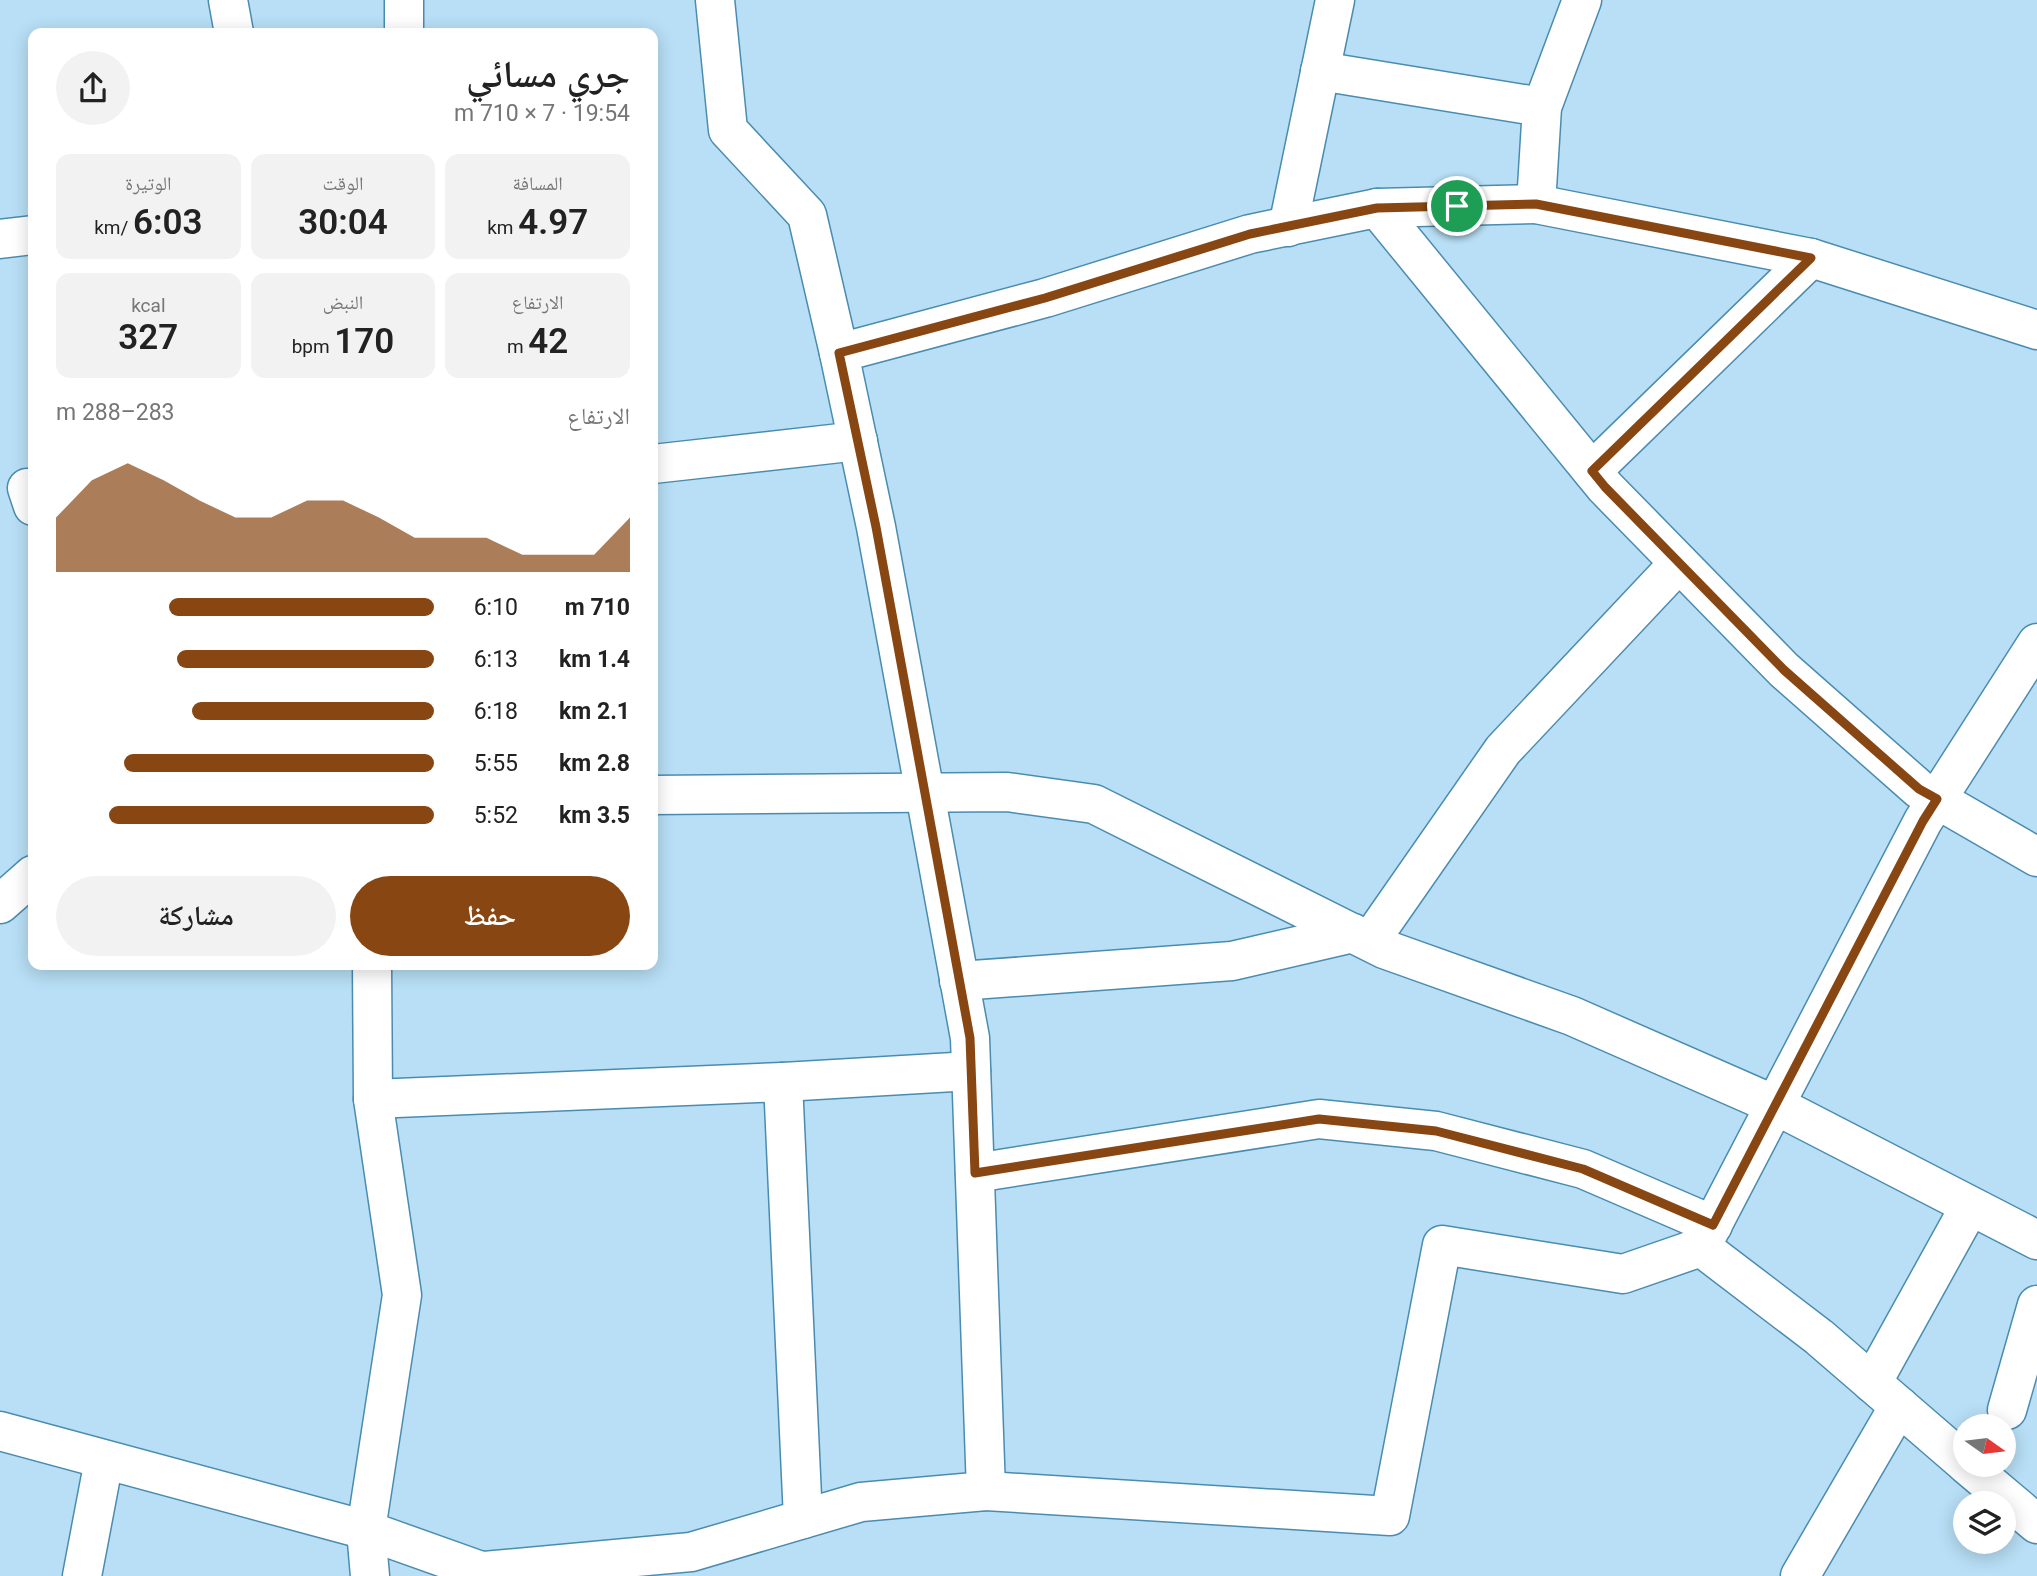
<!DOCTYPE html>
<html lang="ar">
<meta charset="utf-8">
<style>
body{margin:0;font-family:Roboto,"Noto Naskh Arabic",sans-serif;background:#f2f2f2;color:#222;direction:rtl;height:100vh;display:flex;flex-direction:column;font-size:26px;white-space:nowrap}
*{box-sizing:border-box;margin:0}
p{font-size:23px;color:#767676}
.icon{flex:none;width:38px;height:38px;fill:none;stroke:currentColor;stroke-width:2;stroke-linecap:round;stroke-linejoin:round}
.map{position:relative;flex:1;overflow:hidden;direction:ltr}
.details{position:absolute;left:28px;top:28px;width:630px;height:942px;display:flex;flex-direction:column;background:#fff;border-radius:14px;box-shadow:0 4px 18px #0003;direction:rtl}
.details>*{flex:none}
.needle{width:46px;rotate:104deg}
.controls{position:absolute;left:1953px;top:1414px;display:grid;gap:14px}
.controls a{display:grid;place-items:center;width:63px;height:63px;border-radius:50%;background:#fff;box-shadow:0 4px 18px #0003;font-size:35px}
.pin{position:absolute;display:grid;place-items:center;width:60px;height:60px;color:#fff;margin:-30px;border:4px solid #fff;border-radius:50%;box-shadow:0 2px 7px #0007}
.round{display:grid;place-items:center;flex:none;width:74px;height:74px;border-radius:37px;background:#f2f2f2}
.headline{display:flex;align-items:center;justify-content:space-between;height:119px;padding:0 28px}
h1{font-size:38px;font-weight:600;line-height:52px}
.metrics{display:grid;grid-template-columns:repeat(3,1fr);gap:10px;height:119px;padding:7px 28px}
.metrics div{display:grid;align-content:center;border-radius:14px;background:#f2f2f2;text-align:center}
.metrics b{font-size:35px;font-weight:600}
.metrics small{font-size:19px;font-weight:400}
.metrics p{font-size:19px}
.chart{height:196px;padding:14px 28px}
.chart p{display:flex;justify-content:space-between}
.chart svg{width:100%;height:126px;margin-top:7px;fill:#884712;opacity:.7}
.button{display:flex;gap:14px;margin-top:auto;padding:14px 28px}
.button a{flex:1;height:80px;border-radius:42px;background:#884712;color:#fff;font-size:28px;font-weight:600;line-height:80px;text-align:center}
.button a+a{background:#f2f2f2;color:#222}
ul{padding:0 28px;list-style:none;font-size:23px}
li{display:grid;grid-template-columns:112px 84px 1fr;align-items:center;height:52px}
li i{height:18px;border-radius:9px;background:#884712}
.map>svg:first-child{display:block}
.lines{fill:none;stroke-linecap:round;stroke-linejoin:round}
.minor-casing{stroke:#4a8cb0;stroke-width:41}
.minor{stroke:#fff;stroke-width:38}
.route-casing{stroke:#fff;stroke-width:14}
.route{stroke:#884712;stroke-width:9}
</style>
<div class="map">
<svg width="2037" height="1576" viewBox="0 0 2037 1576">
<rect width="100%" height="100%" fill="#b8dff6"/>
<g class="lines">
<defs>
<g id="minor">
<polyline points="228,0 234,33"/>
<polyline points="715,0 728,130 807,215 839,353"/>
<polyline points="1582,0 1542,107 1536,204 1811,258 2037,330"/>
<polyline points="404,33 404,0"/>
<polyline points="1320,71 1542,107"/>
<polyline points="1377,208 1605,487 1784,670 1919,789 2037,857"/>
<polyline points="1288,227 1335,0"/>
<polyline points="0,239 33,235"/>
<polyline points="653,464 858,441"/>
<polyline points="1592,471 1811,258"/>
<polyline points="27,488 33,506"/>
<polyline points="653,795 1007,792 1094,804 1384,949 1572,1016 1775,1105 2037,1240"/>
<polyline points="0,904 33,875"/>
<polyline points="1370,941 1503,750 1679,563"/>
<polyline points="959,981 1232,961 1353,933"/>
<polyline points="783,1082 803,1519"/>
<polyline points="373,1099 783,1082 971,1071"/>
<polyline points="975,1173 1319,1119 1436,1131 1583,1169 1713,1225"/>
<polyline points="1872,1383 1970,1206"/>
<polyline points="2007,1410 2037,1305"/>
<polyline points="0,1431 366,1530 495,1576"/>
<polyline points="1965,1463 1819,1337 1701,1247 1923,821 2037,643"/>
<polyline points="1967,1465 2037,1524"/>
<polyline points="986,1491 1390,1516 1442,1245 1623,1274 1701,1247"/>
<polyline points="484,1571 691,1552 861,1502 986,1491 970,1038 876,527 839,353 1045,298 1250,234 1377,208 1536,204"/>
<polyline points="82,1576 104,1460"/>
<polyline points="370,1576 366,1530 402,1295 373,1099 372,964"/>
<polyline points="1800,1576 1899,1406"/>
</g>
</defs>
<use href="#minor" class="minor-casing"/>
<use href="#minor" class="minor"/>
</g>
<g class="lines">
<defs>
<polygon id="route" points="1536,204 1811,258 1592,471 1605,487 1784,670 1919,789 1937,799 1923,821 1713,1225 1583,1169 1436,1131 1319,1119 975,1173 970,1038 876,527 839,353 1045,298 1250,234 1377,208"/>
</defs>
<use href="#route" class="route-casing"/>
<use href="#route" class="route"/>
</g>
</svg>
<div class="controls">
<a><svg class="needle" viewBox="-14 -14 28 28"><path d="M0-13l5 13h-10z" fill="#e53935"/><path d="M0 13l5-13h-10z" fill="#767676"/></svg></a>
<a><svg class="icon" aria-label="layers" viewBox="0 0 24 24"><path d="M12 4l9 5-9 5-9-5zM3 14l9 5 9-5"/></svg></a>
</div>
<div class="pin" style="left:1457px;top:206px;background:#1e9e55"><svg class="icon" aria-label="arrive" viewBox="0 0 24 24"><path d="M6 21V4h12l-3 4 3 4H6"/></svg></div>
<section class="details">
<div class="headline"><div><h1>جري مسائي</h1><p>19:54 · 7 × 710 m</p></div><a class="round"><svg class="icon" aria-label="share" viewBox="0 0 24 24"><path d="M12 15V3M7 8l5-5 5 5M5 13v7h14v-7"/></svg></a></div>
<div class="metrics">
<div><p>المسافة</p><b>4.97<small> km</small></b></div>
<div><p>الوقت</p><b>30:04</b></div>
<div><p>الوتيرة</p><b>6:03<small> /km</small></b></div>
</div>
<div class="metrics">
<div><p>الارتفاع</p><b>42<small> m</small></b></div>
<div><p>النبض</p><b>170<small> bpm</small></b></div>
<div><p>kcal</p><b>327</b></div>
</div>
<div class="chart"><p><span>الارتفاع</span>283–288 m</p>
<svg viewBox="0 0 160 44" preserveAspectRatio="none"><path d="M0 44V25L10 12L20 6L30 12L40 19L50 25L60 25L70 19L80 19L90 25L100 32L110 32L120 32L130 38L140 38L150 38L160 25V44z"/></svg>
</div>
<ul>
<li><b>710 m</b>6:10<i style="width:70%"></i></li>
<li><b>1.4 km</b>6:13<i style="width:68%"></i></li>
<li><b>2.1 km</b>6:18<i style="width:64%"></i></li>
<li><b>2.8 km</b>5:55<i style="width:82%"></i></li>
<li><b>3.5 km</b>5:52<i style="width:86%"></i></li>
</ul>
<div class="button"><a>حفظ</a><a>مشاركة</a></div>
</section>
</div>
